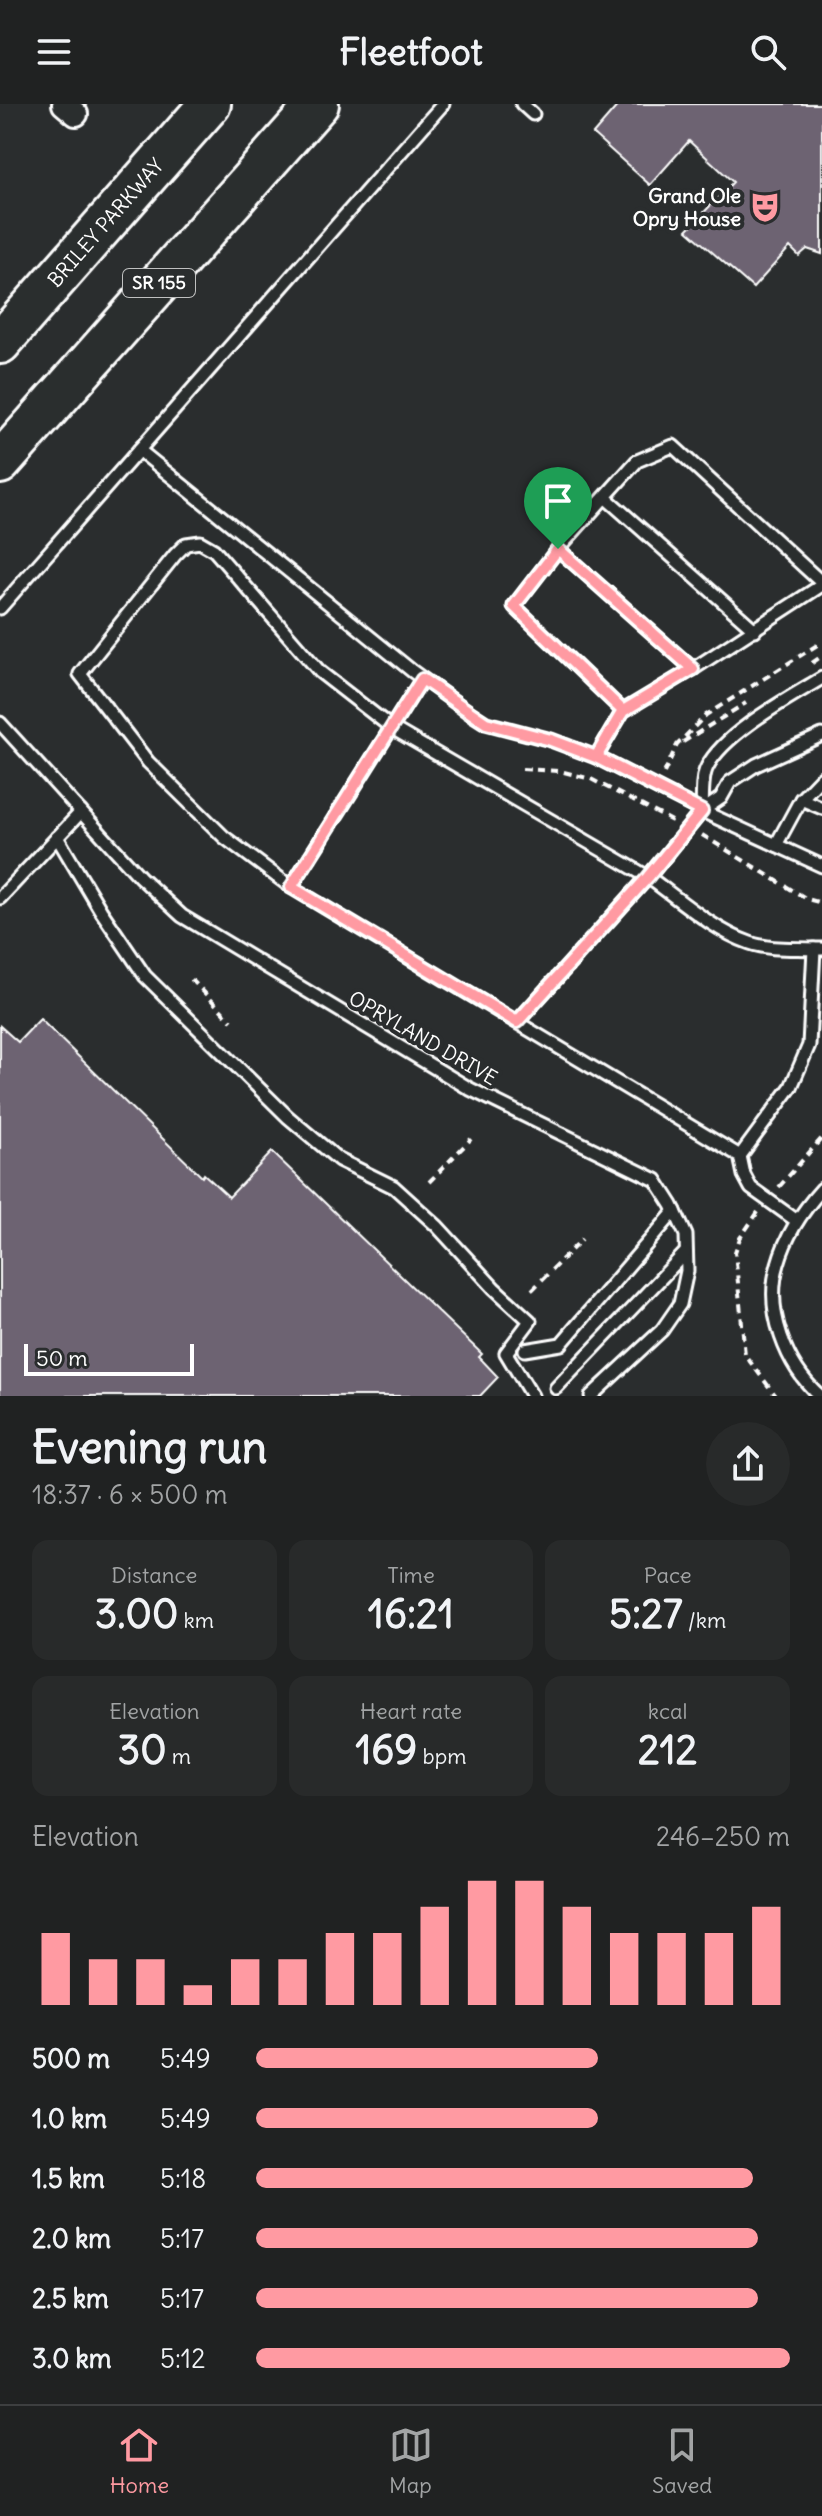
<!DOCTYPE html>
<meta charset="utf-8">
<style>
body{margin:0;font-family:Delius,sans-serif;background:#282a2a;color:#f1f3f6;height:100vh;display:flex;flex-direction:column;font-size:30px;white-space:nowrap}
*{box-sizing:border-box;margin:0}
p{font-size:26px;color:#a2a4a5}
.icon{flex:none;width:44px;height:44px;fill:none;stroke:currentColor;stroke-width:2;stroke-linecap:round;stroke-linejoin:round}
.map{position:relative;height:1292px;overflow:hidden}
.drawer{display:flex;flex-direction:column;background:#202222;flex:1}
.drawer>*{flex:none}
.scale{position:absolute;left:24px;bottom:20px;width:170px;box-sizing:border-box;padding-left:8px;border:4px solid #fff;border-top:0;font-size:22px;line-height:28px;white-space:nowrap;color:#fff;-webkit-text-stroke:6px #2a2d2e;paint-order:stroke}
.pin{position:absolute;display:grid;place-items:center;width:68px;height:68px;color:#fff;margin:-82px -34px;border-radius:50% 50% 50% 0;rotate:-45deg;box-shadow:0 0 8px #0007}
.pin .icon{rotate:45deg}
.round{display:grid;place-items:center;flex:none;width:84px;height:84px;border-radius:42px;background:#282a2a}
.head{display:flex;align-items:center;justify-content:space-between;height:136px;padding:0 32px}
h1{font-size:44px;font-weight:700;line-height:60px}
.figures{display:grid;grid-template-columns:repeat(3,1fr);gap:12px;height:136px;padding:8px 32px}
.figures div{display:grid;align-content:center;border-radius:16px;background:#282a2a;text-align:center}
.figures b{font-size:40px;font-weight:700}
.figures small{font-size:22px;font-weight:400}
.figures p{font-size:22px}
.chart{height:224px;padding:16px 32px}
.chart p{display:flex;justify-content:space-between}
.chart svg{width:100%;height:144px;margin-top:8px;stroke:#ff9aa2;stroke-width:6}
ul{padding:0 32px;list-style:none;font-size:26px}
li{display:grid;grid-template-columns:128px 96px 1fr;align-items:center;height:60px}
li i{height:20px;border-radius:10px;background:#ff9aa2}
header{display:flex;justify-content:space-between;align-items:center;height:104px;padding:0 32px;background:#202222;font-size:36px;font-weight:700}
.tabs{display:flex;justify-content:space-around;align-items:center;height:112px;border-top:2px solid #3d3f40;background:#202222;font-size:22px;color:#a2a4a5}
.tabs a{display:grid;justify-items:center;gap:4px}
.tabs .selected{color:#ff9aa2}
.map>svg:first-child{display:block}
.building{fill:#6d6372;stroke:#fff;stroke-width:2}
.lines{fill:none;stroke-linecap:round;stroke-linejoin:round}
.lane-casing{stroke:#fff;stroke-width:17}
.street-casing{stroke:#fff;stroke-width:28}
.highway-casing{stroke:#fff;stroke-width:46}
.path{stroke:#fff;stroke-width:4;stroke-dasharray:8 6;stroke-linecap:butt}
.lane{stroke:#2a2d2e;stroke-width:11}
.street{stroke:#2a2d2e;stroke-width:22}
.highway{stroke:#2a2d2e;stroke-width:40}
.route-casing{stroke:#fff;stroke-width:16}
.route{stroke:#ff9aa2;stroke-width:10}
.labels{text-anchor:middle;stroke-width:8;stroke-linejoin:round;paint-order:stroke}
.shield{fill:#2a2d2e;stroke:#bfc0c0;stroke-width:2}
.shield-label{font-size:18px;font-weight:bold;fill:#fff}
.poi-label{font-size:20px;font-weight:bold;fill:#fff;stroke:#2a2d2e;text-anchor:end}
.street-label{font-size:20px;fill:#fff;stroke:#2a2d2e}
</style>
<header><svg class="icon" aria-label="menu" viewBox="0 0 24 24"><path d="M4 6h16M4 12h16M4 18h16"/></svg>Fleetfoot<svg class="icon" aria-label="search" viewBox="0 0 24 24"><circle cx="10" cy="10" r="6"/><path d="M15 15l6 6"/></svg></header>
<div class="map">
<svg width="822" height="1292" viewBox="0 0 822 1292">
<rect width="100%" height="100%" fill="#2a2d2e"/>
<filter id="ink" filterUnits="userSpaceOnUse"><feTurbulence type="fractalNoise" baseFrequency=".0125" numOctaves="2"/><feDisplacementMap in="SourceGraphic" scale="16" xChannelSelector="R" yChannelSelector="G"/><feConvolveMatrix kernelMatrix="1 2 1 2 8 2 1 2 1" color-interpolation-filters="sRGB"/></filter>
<g filter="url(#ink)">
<g class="building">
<polygon points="619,0 822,0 822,150 807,145 799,152 790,143 753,184 687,126 733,78 689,37 650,81 593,30"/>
<polygon points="40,915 202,1073 204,1070 229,1093 272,1048 482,1250 479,1253 498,1273 480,1292 0,1292 0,922 18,938"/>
</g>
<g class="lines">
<defs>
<g id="lane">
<polyline points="522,0 533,10"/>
<polyline points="139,346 412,567 467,607 486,619 551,636 596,653 702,707"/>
<polyline points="606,394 755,526"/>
<polyline points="558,445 693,565"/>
<polyline points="0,504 443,0"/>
<path d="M422 575C379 644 335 714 291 783L224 733 148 658 80 570 175 451 186 440 200 438 214 446 320 568 392 624 648 773 702 707 822 762"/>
<polyline points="623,607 514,502 558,445 637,357 673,342 822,479"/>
<polyline points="0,619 140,773 182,812 470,985 656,1076 672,1101 686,1131 687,1167 680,1200 662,1226 591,1292"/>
<polyline points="596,653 623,607 693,565 822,481"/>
<polyline points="801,695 822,704"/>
<path d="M702 707C703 694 701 674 707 663 724 629 789 594 822 574"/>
<polyline points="702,707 721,694 730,678 756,661 822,631"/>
<polyline points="57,733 101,807 145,872 288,1013 339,1056 394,1083 437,1122 494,1184 530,1217 506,1249 532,1292"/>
<polyline points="776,741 801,695 822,673"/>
<polyline points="291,783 740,1052 744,1071 751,1084 797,1117"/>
<polyline points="0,794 81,708"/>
<path d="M517 918 648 773C680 796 713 826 750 839 770 846 793 844 814 845"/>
<polyline points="740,1052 791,983 809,941 814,845 822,845"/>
<polyline points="525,1246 561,1240 675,1107"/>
<polyline points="556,1284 685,1149"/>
<path d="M820 1292C786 1262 764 1206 778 1160 786 1131 802 1107 822 1085"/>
</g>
<polyline id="street" points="64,0 76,10"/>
<g id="highway">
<path id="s1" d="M0 239 210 0"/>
<polyline points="0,359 318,0"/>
</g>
</defs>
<use href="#lane" class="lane-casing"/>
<use href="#street" class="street-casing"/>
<use href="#highway" class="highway-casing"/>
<g class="path">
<polyline points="812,559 822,552"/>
<polyline points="683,638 746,599"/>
<polyline points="522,665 560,667 591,675 672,717"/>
<polyline points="664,669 677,641 706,611 822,538"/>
<polyline points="702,731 807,795 822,799"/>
<polyline points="191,875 232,917"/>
<polyline points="429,1078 471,1035"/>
<polyline points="779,1083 822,1034"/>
<polyline points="758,1108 740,1134 735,1148 745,1251 776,1292"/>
<polyline points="532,1186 582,1135"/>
</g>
<use href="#lane" class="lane"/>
<use href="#street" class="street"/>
<use href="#highway" class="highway"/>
</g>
</g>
<g class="lines" filter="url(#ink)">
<defs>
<polyline id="route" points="558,445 514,502 623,607 596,653 551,636 486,619 422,575 291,783 517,918 648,773 702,707 596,653 623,607 693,565 558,445"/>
</defs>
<use href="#route" class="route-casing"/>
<use href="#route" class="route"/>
</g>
<defs>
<symbol id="theatre-bare" viewBox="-9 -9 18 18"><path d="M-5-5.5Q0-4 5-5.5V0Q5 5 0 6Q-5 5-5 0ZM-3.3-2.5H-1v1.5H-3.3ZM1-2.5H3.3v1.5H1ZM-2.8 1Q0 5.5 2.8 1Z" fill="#ff9aa2" stroke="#2a2d2e" stroke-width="2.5" paint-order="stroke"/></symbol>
</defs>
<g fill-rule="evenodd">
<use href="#theatre-bare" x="743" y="81" width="44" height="44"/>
</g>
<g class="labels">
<rect class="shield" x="123" y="165" width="72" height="28" rx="6"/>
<g class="shield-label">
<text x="159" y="185">SR 155</text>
</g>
<g class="poi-label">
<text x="741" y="99">Grand Ole<tspan x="741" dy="23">Opry House</tspan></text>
</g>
<g class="street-label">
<text dy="7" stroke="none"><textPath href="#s1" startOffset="160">BRILEY PARKWAY</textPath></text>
<text transform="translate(423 934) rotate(30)" y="7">OPRYLAND DRIVE</text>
</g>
</g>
</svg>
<div class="scale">50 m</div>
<div class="pin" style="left:558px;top:445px;background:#1e9e55"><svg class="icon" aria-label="arrive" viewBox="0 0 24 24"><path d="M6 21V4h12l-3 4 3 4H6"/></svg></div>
</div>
<section class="drawer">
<div class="head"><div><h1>Evening run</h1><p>18:37 · 6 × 500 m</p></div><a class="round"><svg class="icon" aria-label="share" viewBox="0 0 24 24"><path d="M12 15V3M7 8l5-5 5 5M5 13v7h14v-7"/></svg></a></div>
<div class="figures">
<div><p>Distance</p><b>3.00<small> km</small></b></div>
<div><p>Time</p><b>16:21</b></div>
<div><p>Pace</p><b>5:27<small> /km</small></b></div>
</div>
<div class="figures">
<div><p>Elevation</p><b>30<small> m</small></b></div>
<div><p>Heart rate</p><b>169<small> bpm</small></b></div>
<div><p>kcal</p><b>212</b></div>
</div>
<div class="chart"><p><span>Elevation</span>246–250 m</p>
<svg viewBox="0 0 160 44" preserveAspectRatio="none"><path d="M5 44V22M15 44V30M25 44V30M35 44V38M45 44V30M55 44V30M65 44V22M75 44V22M85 44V14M95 44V6M105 44V6M115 44V14M125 44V22M135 44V22M145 44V22M155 44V14"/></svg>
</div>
<ul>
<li><b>500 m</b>5:49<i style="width:64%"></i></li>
<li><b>1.0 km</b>5:49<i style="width:64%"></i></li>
<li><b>1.5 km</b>5:18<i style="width:93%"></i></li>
<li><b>2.0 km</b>5:17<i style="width:94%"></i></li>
<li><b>2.5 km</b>5:17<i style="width:94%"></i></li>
<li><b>3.0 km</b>5:12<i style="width:100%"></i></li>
</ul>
</section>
<nav class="tabs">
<a class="selected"><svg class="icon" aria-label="home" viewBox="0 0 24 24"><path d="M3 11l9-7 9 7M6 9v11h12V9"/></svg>Home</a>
<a><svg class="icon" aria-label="map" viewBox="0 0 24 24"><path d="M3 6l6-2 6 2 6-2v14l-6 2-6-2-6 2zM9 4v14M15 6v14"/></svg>Map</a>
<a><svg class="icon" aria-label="saved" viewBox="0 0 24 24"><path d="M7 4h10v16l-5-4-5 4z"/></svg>Saved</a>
</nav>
